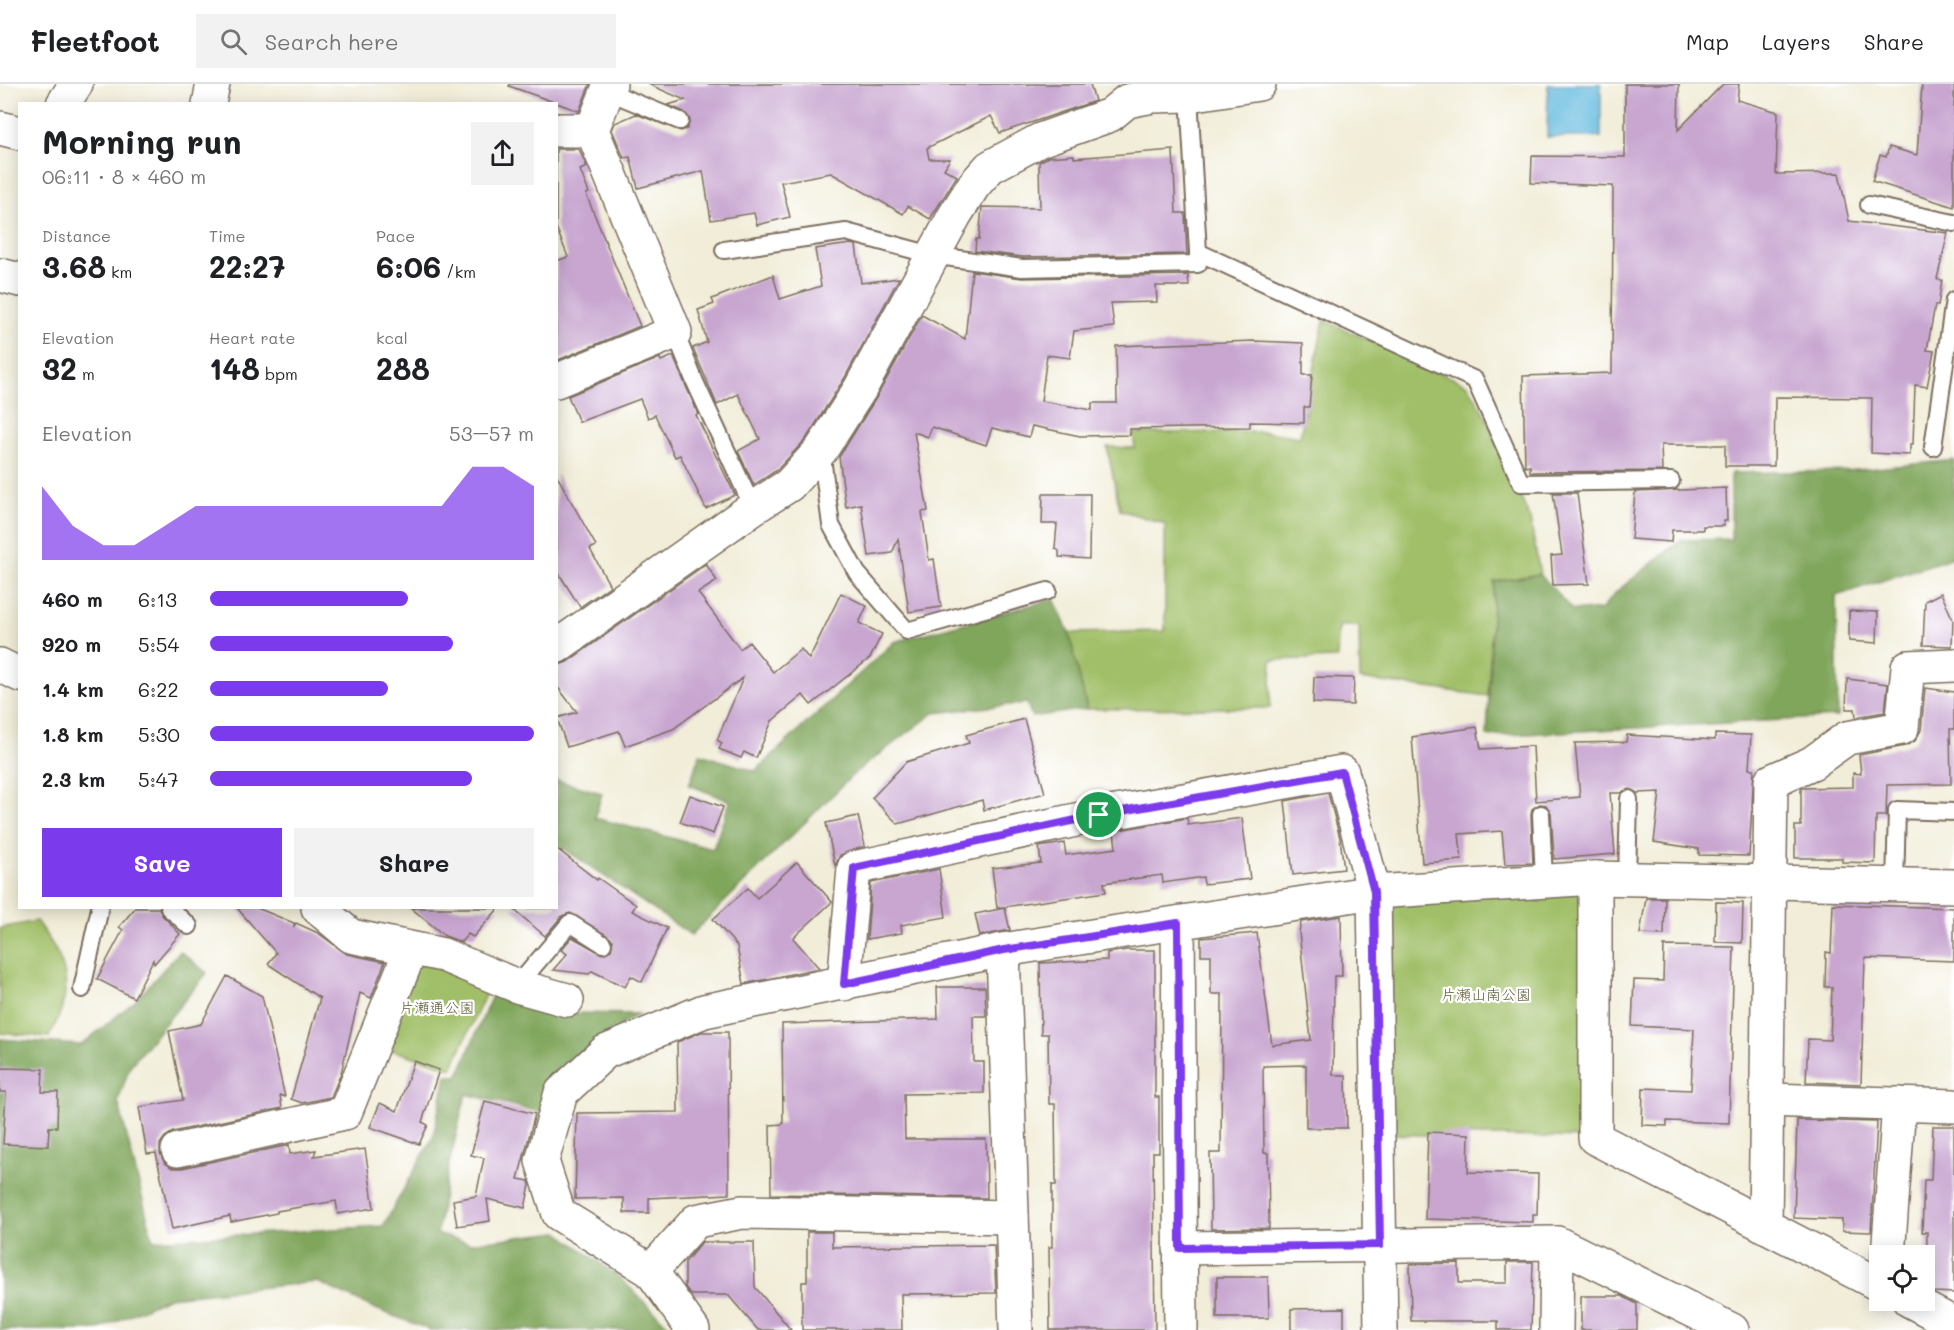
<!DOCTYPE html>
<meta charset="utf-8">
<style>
body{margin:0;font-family:Mali,"Klee One",sans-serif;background:#f2f2f2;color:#202124;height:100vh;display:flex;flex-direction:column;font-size:22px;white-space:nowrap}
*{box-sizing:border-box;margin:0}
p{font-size:20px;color:#757577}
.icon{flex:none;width:33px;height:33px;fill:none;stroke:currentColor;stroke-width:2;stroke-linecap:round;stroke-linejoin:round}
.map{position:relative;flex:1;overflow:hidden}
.side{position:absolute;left:18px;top:18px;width:540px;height:807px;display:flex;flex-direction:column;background:#fff;border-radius:0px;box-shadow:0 3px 15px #0003}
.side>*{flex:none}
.fabs{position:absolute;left:1869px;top:1161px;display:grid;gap:12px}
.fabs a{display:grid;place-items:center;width:66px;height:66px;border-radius:0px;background:#fff;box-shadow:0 3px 15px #0003;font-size:30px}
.pin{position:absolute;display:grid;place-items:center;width:51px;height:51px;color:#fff;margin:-26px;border:3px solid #fff;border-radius:50%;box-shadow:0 2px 6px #0007}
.round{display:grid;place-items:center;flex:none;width:63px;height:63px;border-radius:0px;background:#f2f2f2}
.summary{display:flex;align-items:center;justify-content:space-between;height:102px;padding:0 24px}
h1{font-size:33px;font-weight:700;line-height:45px}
.figures{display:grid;grid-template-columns:repeat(3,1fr);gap:9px;height:102px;padding:6px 24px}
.figures div{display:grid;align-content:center}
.figures b{font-size:30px;font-weight:700}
.figures small{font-size:16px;font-weight:400}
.figures p{font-size:16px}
.chart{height:168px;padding:12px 24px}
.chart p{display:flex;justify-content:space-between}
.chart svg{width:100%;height:108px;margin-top:6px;fill:#7c3aed;opacity:.7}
.cta{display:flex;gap:12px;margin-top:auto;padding:12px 24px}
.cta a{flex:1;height:69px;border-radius:0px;background:#7c3aed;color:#fff;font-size:24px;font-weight:700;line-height:69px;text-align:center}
.cta a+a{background:#f2f2f2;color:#202124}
ul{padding:0 24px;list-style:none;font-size:20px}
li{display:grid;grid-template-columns:96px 72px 1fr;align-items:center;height:45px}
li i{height:15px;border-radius:8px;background:#7c3aed}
header{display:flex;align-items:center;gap:36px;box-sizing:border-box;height:84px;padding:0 30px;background:#fff;border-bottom:2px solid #e0e0e0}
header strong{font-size:28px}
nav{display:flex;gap:33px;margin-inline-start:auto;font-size:21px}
.search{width:420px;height:54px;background:#f2f2f2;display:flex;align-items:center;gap:15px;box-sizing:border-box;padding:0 21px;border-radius:0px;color:#757577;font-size:22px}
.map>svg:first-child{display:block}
.green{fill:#a0bf67;stroke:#6e7442;stroke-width:1.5}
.forest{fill:#80a65c;stroke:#5e683d;stroke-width:1.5}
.water{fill:#61b9de;stroke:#4e727e;stroke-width:1.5}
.building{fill:#c8a6d0}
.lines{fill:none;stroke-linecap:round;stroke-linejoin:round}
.service-casing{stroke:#7b6e5f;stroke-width:20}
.minor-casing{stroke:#7b6e5f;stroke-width:36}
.tertiary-casing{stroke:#7b6e5f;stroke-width:36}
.service{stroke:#fff;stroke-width:16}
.minor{stroke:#fff;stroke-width:33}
.tertiary{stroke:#fff;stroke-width:33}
.route-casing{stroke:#fff;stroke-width:12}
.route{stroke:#7c3aed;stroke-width:8}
.labels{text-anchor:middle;stroke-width:4.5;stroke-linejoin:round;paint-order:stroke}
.park-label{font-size:15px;fill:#5e5e38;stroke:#fff}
</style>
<header>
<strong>Fleetfoot</strong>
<div class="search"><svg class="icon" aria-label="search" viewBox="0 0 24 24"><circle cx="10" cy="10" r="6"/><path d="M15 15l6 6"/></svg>Search here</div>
<nav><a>Map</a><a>Layers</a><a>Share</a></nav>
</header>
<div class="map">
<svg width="1954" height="1246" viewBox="0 0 1954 1246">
<rect width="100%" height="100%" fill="#fff"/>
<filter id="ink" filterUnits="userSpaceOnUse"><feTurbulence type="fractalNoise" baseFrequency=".0167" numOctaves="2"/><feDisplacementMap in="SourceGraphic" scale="12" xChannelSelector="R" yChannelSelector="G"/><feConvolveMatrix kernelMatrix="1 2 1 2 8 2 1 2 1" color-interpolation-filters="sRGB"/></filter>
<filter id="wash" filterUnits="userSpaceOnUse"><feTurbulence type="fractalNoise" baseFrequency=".008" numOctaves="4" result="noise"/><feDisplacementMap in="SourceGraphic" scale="24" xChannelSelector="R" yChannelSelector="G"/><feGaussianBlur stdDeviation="1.35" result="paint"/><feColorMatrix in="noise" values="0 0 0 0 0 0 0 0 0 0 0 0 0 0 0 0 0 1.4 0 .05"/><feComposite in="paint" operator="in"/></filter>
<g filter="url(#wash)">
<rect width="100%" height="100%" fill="#f1edd8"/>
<g class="green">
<polygon points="1324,236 1468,301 1485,330 1530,435 1540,490 1494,498 1488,612 1360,595 1359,542 1339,542 1337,574 1272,576 1270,624 1087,625 1069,549 1165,547 1165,440 1120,426 1107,363 1135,364 1133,349 1267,348 1300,353"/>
<polygon points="1595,794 1595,1054 1379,1050 1374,808"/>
<path d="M36 837C69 880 76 904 49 953L0 949V844Z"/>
<polygon points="416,874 491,898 452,984 381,963"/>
</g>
<g class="forest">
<polygon points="1954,376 1954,473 1836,512 1838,633 1487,652 1494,498 1540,490 1572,526 1601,526 1616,508 1681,456 1731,455 1731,389 1847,387"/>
<polygon points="1054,515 1069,549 1087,625 1032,633 1027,619 934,629 856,688 691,851 557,760 556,696 602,709 595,734 713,765 730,717 689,701 700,670 755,687 894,558"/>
<polygon points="180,867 207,889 130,982 118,1017 153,1156 383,1142 433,1053 446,991 458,992 493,909 566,929 638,930 593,959 543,1029 466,1010 449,1081 437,1150 470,1159 558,1148 618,1192 673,1246 430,1246 376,1225 317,1198 169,1213 97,1246 0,1246 0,955 81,961 135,917"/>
</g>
<polygon class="water" points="1548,0 1601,0 1601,53 1547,53"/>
<g id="blocks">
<g class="building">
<polygon points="510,0 590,0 579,27 509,2"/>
<polygon points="648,0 1090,0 1095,17 1000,49 991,32 927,64 929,75 950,75 944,85 957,92 930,135 908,122 903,130 831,89 781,98 790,133 757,141 754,129 711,136 703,87 638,104 630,73 624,74 612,46 615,39 636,30 681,47 687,45 690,36 684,28 668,21 685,16"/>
<polygon points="1625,0 1679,0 1678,46 1723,0 1739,0 1737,16 1778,28 1776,90 1839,89 1849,137 1948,149 1937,195 1942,196 1938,222 1935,221 1927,266 1934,267 1927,303 1915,301 1913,360 1910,360 1910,371 1871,369 1872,314 1775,313 1774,382 1725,382 1725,361 1661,361 1662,387 1530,388 1530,382 1525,383 1523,292 1612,289 1613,102 1531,99 1532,72 1625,73"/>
<polygon points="1922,0 1954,0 1954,123 1872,97 1880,71 1886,73 1889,63 1917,71"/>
<polygon points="556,65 579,65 587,83 580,86 589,109 586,110 640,242 556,277 556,177 568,173 556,143"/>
<polygon points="1173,66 1176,129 1185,129 1187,170 1023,173 975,167 976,155 979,155 982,123 1040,124 1039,78 1048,73 1074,71 1074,74"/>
<polygon points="851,160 856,161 861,199 899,194 844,295 806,355 777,386 754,401 738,367 760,355 738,310 717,321 693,264 707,258 698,226 714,220 712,215 773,191 780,215 821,202 815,165"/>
<polygon points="972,187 1022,194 1188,191 1189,202 1156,202 1157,218 1111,219 1114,243 1074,247 1070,274 1047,271 1041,317 1092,326 1092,319 1117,319 1116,262 1254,257 1303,259 1303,291 1312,291 1309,323 1304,323 1304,339 1250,338 1250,343 1130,345 1130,351 1080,352 1032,342 1029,353 992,344 986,361 932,343 928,353 914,348 928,427 922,428 929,476 934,475 941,523 909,528 898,455 892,469 869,472 861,420 846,423 839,373 876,314 922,231 965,255"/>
<polygon points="673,272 698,330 696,331 735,411 706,425 680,371 675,373 655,331 648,334 640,315 579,338 568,312 660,274 661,277"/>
<polygon points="556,390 596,462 590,465 610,502 580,523 556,485"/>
<polygon points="1726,404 1727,437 1724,437 1724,442 1703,442 1703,446 1672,446 1671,458 1631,455 1635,408"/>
<polygon points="1553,409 1577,409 1589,500 1553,501 1551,472 1562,471"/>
<polygon points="1043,410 1090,410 1089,475 1059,473 1059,467 1055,464 1057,440 1042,440"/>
<polygon points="706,480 717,497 698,509 740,565 749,558 773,588 801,565 809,575 841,509 867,522 859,539 882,550 870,574 811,621 803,611 772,637 756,674 744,668 741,674 719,665 722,659 717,656 743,594 673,645 625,662 619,647 567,663 557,634 577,628 556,601 556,582 567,578"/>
<polygon points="1941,509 1953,536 1952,562 1923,561 1925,517"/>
<polygon points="1849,527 1878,528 1877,559 1849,557"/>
<polygon points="1314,593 1354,594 1353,621 1313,619"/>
<polygon points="1847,595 1888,600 1885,628 1856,633 1855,625 1846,625"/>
<polygon points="1925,604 1954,608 1954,645 1950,645 1951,700 1887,701 1886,732 1876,732 1875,779 1842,778 1842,774 1795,774 1795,742 1801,742 1801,704 1853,703 1853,689 1861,690 1859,671 1905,662 1915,657 1921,646"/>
<polygon points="1024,635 1045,709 984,726 982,716 898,740 872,714 906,678 969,659 966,651"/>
<polygon points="1477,643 1481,665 1533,662 1536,717 1580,713 1575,659 1626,658 1627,651 1715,656 1715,650 1751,651 1749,685 1754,685 1749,772 1699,771 1699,765 1654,758 1660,708 1637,709 1629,705 1621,709 1610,709 1615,770 1554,775 1551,729 1546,721 1540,720 1532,725 1531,730 1533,779 1505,780 1502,747 1459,750 1462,776 1422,779 1412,653"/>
<polygon points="1328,709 1340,754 1344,785 1293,791 1285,717"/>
<polygon points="690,711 723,723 713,750 680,738"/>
<polygon points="858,732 865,762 840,771 835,782 826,739"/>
<polygon points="1187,734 1188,741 1242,734 1250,795 1204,800 1203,793 1163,799 1162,791 1104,799 1106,808 997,824 992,784 1041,779 1039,763 1045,762 1064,759 1066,771 1116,764 1114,747"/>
<polygon points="556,764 597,796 598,794 636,821 632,827 667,844 642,898 631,892 625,903 592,887 589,890 553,886 567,870 561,866 572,853 602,870 611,866 613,856 570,829 562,832 545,852 512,824 556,824"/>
<polygon points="797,778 832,818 793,854 819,884 744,900 737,862 713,835 748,804 757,814"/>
<polygon points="939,785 946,833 901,841 902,849 867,855 871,799"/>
<polygon points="1646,814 1665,814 1664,851 1640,850"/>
<polygon points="1716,818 1743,819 1742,859 1715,858"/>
<polygon points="1833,820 1954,824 1954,877 1865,874 1861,1000 1806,998 1808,955 1830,956 1832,903 1825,903 1826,868 1831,869"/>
<polygon points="135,824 159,824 162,831 180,850 154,880 153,876 134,914 97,895 123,846 119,843"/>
<polygon points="237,824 257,824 294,839 294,842 296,839 318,849 347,870 385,878 371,914 360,909 341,989 331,1013 302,1019 291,1015 320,914 268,880 276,869"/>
<polygon points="411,824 499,824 473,853 468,850 461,858 445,852"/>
<polygon points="1005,824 1010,846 980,852 975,830"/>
<polygon points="1341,832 1342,892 1334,892 1333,991 1346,991 1347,1044 1306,1044 1306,981 1263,982 1264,1069 1268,1069 1269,1144 1211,1145 1210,1069 1221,1069 1222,910 1211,910 1211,871 1201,871 1201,854 1257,849 1272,961 1311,956 1299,848 1301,838"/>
<polygon points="1664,862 1734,863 1729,1039 1667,1037 1667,1042 1642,1041 1643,1004 1691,1006 1694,945 1632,942 1634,896 1663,897"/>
<polygon points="1126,866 1155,866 1155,1013 1159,1013 1159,1068 1153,1068 1155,1246 1050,1246 1049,1163 1052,1163 1052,1101 1056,1101 1055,1020 1049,1020 1048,950 1041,950 1040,879 1107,876 1107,869"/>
<polygon points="227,892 262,912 285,1013 280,1011 282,1024 173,1048 165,1053 160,1060 160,1069 164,1078 172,1084 182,1084 289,1061 290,1070 316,1066 314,1072 365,1065 374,1124 338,1130 336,1117 277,1127 277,1129 231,1138 230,1132 172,1145 156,1069 147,1070 139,1023 183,1016 169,947 201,940"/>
<polygon points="937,903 985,903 986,932 973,932 974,978 984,978 984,1009 904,1010 905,1055 986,1055 987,1114 771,1110 770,1041 783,1040 782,940 938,935"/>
<polygon points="701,948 728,948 729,1110 649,1114 649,1129 624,1129 624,1114 575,1115 577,1029 678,1028 677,958"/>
<polygon points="414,977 439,986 422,1038 428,1041 419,1060 370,1043 380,1019 397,1027"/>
<polygon points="0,984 43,985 42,1008 58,1008 57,1043 49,1043 48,1062 3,1060 6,1008 0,1008"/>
<polygon points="485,1017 535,1030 518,1095 529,1097 530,1101 525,1124 487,1115 490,1137 457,1142 453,1116 476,1112 484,1074 471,1071"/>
<polygon points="1797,1036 1877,1038 1871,1148 1842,1147 1842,1136 1794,1134"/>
<polygon points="1933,1042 1954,1042 1954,1209 1934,1208 1926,1204 1927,1148 1922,1148 1924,1096 1931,1096"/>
<polygon points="1428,1048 1469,1050 1468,1088 1538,1090 1537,1131 1533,1131 1533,1138 1425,1135"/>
<polygon points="807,1148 832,1148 832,1163 994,1161 996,1209 901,1210 902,1246 802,1246 802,1198 807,1198"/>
<polygon points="702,1158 754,1158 755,1203 791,1246 758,1246 728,1211 691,1211 685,1203 685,1178"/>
<polygon points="1507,1178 1533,1178 1531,1246 1498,1246 1498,1237 1411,1237 1410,1180 1459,1179 1459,1199 1507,1199"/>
<polygon points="1217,1193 1268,1193 1269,1234 1217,1234"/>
<polygon points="1581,1212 1622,1212 1637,1220 1637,1246 1581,1246"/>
<polygon points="1344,1224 1344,1246 1291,1246 1291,1225"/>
</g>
</g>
</g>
<g filter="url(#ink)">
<use href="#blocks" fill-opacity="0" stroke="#7b6e5f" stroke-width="1.5"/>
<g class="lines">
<defs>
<g id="service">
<polyline points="607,7 680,37"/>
<polyline points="1189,11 1198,168 1475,296 1521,399 1671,397"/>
<polyline points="1869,121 1954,139"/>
<polyline points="724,166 846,148 932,171 1022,184 1198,180 1198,168"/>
<polyline points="675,248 695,298 753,424"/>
<polyline points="1933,363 1954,216"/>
<polyline points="821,366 831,441 857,489 907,547 1048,507"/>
<polyline points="1541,730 1544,796"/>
<polyline points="1627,795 1629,715"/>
<polyline points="1895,801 1897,726 1954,728"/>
<polyline points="169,824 189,842"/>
<polyline points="517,902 570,839 603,860"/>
<polyline points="82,905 100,824"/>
</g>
<g id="minor">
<polyline points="63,20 76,0"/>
<polyline points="209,20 213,0"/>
<polyline points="0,44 20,49"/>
<polyline points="556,46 592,46"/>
<polyline points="0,191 20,196"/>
<polyline points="556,297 675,248 592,46 610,0"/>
<polyline points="556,563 753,424 789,401 821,366 860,305 955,131 974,101 990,83 1040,56 1110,31 1127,17 1153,12 1189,11 1259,0"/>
<polyline points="0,581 20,591"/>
<polyline points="1595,794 1595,1054 1880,1201"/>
<polyline points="318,824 351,852 443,871 517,902 567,916"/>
<polyline points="1178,839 1181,1246"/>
<polyline points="1003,866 1016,1246"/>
<polyline points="844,900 854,784 1099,731 1342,688 1374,808"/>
<polyline points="1767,1016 1954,1022"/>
<polyline points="178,1066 345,1029 411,865"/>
<polyline points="1765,1142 1771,697 1812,679 1847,654 1902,644 1908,583 1954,581"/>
<polyline points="1180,1164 1557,1159 1732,1246"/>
<polyline points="1888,1172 1899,1020"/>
<polyline points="651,1187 696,1137 742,1128 1012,1133"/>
<polyline points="1909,1216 1954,1240"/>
<polyline points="693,1246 651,1187 559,1130 542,1077 561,1009 605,968 704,927 1003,866 1374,808 1595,794 1954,802"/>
<polyline points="1556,1246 1557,1159"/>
</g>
<polyline id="tertiary" points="1374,808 1381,1246"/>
</defs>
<use href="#service" class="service-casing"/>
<use href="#minor" class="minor-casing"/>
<use href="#tertiary" class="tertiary-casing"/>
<use href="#service" class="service"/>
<use href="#minor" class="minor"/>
<use href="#tertiary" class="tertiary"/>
</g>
</g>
<g class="lines" filter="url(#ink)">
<defs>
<polygon id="route" points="1342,688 1374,808 1380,1161 1180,1164 1178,839 1004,866 844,900 854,784 1099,731"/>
</defs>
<use href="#route" class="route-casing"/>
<use href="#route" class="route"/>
</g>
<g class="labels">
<g class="park-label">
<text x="1486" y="916">片瀬山南公園</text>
<text x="437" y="929">片瀬通公園</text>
</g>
</g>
</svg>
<div class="fabs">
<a><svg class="icon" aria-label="locate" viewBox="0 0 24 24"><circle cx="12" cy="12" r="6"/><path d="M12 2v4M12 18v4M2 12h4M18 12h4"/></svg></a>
</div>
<div class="pin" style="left:1099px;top:731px;background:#1e9e55"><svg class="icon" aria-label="arrive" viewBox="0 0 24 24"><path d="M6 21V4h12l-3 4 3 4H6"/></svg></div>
<section class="side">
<div class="summary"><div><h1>Morning run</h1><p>06:11 · 8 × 460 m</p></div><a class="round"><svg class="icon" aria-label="share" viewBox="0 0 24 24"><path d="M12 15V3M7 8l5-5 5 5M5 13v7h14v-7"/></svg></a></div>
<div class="figures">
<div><p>Distance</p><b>3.68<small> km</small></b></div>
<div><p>Time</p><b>22:27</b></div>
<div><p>Pace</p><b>6:06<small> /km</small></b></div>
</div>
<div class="figures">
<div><p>Elevation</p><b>32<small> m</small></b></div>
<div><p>Heart rate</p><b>148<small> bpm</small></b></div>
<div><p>kcal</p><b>288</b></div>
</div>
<div class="chart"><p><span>Elevation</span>53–57 m</p>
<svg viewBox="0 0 160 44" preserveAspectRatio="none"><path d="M0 44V14L10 30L20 38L30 38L40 30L50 22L60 22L70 22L80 22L90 22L100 22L110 22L120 22L130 22L140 6L150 6L160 14V44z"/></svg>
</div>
<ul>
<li><b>460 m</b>6:13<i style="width:61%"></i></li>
<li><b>920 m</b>5:54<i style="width:75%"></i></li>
<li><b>1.4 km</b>6:22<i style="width:55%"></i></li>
<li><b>1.8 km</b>5:30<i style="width:100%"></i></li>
<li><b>2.3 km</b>5:47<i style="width:81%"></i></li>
</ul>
<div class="cta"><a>Save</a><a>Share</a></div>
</section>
</div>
